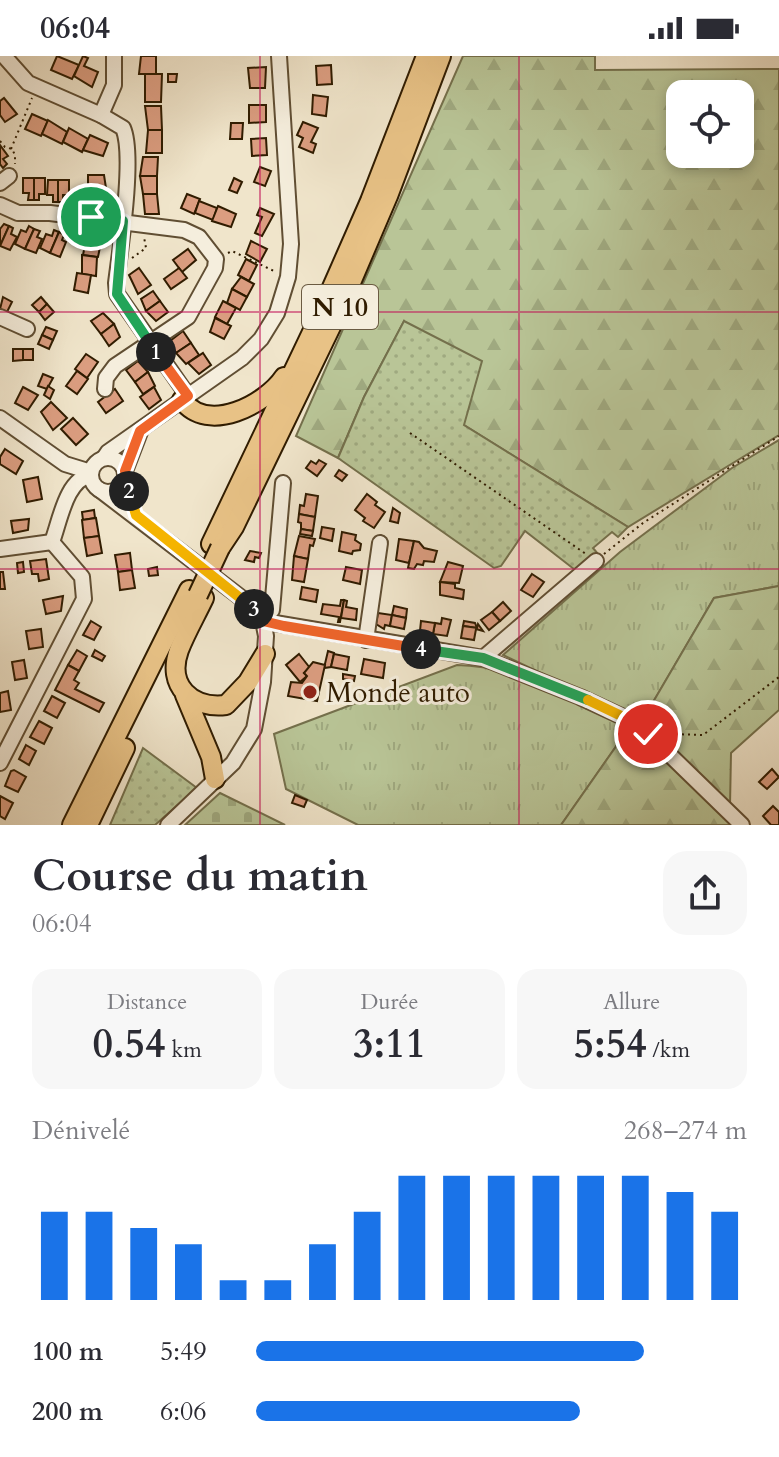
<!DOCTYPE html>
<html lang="fr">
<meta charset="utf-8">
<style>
body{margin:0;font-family:Cardo,serif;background:#f7f7f7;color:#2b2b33;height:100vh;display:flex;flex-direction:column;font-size:30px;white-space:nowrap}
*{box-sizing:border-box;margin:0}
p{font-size:26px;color:#7c7c81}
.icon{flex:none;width:44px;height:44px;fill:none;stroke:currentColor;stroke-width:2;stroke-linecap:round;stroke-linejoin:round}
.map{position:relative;height:769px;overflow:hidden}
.sheet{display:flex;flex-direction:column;background:#fff;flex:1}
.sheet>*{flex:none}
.controls{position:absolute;left:666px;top:24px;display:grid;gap:16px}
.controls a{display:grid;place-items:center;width:88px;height:88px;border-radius:16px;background:#fff;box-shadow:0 4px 12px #0003;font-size:40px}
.pin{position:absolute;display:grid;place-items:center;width:68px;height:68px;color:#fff;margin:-34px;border:4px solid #fff;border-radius:50%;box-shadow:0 2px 8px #0007}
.km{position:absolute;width:40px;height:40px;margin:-20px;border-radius:50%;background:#222;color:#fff;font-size:22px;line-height:40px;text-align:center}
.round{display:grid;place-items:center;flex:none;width:84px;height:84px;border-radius:24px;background:#f7f7f7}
.overview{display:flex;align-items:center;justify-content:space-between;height:136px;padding:0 32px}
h1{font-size:44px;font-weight:700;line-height:60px}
.stats{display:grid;grid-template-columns:repeat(3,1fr);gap:12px;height:136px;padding:8px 32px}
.stats div{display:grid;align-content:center;border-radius:20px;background:#f7f7f7;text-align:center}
.stats b{font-size:40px;font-weight:700}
.stats small{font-size:22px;font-weight:400}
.stats p{font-size:22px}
.chart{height:224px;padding:16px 32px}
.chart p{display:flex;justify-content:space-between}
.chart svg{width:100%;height:144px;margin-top:8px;stroke:#1a73e8;stroke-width:6}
ul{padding:0 32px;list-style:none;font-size:26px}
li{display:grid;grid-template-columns:128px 96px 1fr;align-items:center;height:60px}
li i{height:20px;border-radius:10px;background:#1a73e8}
.status{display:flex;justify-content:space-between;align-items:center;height:56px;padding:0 40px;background:#fff;direction:ltr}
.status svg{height:22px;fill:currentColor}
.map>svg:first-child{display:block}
.grass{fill:url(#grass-tufts);stroke:#74704c;stroke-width:2}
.forest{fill:url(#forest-firs);stroke:#74704c;stroke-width:2;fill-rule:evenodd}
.cemetery{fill:url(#cemetery-stones);stroke:#74704c;stroke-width:2}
.park{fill:url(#park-dots);stroke:#74704c;stroke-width:2}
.building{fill:#db9d80;stroke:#301c00;stroke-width:2}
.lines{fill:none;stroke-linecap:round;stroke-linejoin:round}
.minor-casing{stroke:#604e33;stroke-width:18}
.major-casing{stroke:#301c00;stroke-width:22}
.path{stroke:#301c00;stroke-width:2;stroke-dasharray:2 4;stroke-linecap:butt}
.minor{stroke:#f5eedd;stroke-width:14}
.major{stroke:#e8c286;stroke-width:18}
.major-bridge-casing{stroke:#301c00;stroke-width:22;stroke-linecap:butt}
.major-bridge{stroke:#e8c286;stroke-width:18}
.split-1-casing{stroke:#fff;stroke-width:16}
.split-2-casing{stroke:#fff;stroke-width:16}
.split-3-casing{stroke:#fff;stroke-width:16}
.split-4-casing{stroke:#fff;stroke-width:16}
.split-5-casing{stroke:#fff;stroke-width:16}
.split-6-casing{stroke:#fff;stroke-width:16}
.split-1{stroke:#22a559;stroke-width:10}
.split-2{stroke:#f0652b;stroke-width:10}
.split-3{stroke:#f5b400;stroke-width:10}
.split-4{stroke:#f0652b;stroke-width:10}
.split-5{stroke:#22a559;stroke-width:10}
.split-6{stroke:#f5b400;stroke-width:10}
.grid{fill:none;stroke:#c2185b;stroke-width:2;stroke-opacity:0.55}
.poi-dot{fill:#8f2418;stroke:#f5eedd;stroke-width:3}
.labels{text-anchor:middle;stroke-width:6;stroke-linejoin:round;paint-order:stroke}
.shield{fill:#f5eedd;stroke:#6b5b42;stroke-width:2}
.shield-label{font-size:26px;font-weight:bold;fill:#301c00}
.poi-label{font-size:28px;fill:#301c00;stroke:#f5eedd;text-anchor:start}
</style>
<div class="status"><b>06:04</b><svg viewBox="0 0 49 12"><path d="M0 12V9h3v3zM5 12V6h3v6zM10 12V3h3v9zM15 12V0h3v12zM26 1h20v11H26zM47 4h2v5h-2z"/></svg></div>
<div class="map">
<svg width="779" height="769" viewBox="0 0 779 769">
<defs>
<pattern id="grass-tufts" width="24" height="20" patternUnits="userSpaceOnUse" patternTransform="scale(2)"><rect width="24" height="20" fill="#b9c597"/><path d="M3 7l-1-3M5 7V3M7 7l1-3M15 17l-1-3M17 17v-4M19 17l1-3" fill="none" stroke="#9fa980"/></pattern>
<pattern id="forest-firs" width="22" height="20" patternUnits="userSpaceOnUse" patternTransform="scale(2)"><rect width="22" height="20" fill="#b9c597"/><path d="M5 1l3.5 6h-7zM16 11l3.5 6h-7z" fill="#9fa980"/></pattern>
<pattern id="cemetery-stones" width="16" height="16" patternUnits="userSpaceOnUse" patternTransform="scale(2)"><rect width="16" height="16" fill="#b9c597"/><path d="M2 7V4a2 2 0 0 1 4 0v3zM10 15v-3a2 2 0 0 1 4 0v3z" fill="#9fa980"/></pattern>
<pattern id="park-dots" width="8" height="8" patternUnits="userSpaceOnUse" patternTransform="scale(2)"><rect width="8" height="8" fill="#b9c597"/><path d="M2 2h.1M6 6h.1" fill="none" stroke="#9fa980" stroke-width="1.8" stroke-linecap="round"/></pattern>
</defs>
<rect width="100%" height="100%" fill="#f0e5cb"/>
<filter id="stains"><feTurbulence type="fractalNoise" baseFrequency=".0025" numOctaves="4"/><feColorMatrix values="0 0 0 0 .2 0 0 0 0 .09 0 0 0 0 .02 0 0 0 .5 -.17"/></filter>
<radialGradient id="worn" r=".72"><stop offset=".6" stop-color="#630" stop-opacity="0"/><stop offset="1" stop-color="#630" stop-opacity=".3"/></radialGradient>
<g class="grass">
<polygon points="779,384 779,530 714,542 642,665 503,599 620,496 732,412"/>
<path d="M457 609C518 610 576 644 631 669L561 769H358L286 733 274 678Z"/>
</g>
<g class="forest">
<path d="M463 0H595V14L779 13V379L628 471 464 369 404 265 364 341 338 402 296 380ZM680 38H740V98H680Z"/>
<polygon points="779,530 779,654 731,697 730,750 748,769 561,769 631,669 642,665 714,542"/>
</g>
<polygon class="cemetery" points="220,737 285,769 185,769"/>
<g class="park">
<polygon points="404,265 482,305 464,369 628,471 618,481 612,476 593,492 598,498 579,517 525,475 501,510 494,512 338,402 364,341"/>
<polygon points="143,692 197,732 155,769 110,769"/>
</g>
<g class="building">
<polygon points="57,0 79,9 72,23 51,14"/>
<polygon points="83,0 88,2 84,10 98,16 92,31 74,20"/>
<polygon points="141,0 156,0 156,18 139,18"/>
<polygon points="331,9 332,28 317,29 316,10"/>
<polygon points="266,11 265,32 250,32 248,12"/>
<polygon points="145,18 162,18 161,46 145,46"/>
<polygon points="168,18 177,18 176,26 168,26"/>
<polygon points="313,39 328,41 326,60 312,58"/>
<polygon points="4,42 17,58 5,66 0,59 0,45"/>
<polygon points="249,49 266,49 266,66 249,67"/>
<polygon points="145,50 161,50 162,74 148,74"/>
<polygon points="32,58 48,65 41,80 25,73"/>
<polygon points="48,64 67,76 62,88 42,78"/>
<polygon points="303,66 318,72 311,86 316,88 313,97 299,91 303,82 297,79"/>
<polygon points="231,67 243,67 242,83 230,83"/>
<polygon points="69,72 88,83 82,96 63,86"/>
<polygon points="148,74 162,74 162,97 146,97"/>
<polygon points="90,79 108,87 103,100 83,94"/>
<polygon points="266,82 267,99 252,100 251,83"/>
<polygon points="0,89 8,100 3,103 7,108 3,112 0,108"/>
<polygon points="143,101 158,101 157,120 140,120"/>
<polygon points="260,111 271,115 265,130 254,126"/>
<polygon points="88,119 104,119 106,132 88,132"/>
<polygon points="140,120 157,120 157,138 143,138"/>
<polygon points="23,122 34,122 34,144 28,144 29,137 23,137"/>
<polygon points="34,122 45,122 45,138 39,138 39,144 34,144"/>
<polygon points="234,122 242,126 237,137 229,134"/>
<polygon points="48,124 58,124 58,146 53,146 53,139 47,139"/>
<polygon points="58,124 69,124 69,139 63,139 63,146 58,146"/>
<polygon points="88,132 106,132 104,147 88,147"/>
<polygon points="143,138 157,138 159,158 145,158"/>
<polygon points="187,138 200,143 194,158 181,152"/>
<polygon points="199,145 217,152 213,164 195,157"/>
<polygon points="218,150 236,158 231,171 212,165"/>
<polygon points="260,152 274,158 262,180 255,177 262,161 257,159"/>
<polygon points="4,168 9,170 0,190 0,173"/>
<polygon points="88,169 102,171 101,186 86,184"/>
<polygon points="9,170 13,172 11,178 17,181 10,194 0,190"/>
<polygon points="29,170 34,173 25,193 15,188 21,174 26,176"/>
<polygon points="34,173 40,175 37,181 42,183 36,197 25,193"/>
<polygon points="54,174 59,176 50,197 40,192 46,178 52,180"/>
<polygon points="59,176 64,179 62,184 66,186 60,201 50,197"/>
<polygon points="86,184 101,186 98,201 83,199"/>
<polygon points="251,185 267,193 260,206 246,198"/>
<polygon points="188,193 196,204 182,216 173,204"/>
<polygon points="82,199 97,201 96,220 82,218"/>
<polygon points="246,203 257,209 249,225 238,219"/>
<polygon points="139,212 151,229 138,238 129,219"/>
<polygon points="179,212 187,222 171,233 164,223"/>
<polygon points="77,217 91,219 88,237 74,234"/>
<polygon points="241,221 254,228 247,241 232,233"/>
<polygon points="232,233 247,241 240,254 227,247"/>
<polygon points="153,235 160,245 146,255 141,243"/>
<polygon points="3,241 12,246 7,256 0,253"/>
<polygon points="41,241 47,248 39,256 32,249"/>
<polygon points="160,245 168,256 156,265 146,255"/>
<polygon points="223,245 236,252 227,268 215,261"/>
<polygon points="47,248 54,256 45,264 39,256"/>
<polygon points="103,257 114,268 101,278 91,265"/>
<polygon points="215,262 231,270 224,283 210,276"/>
<polygon points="114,268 120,281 109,290 101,278"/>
<polygon points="46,271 57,275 53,284 42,279"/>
<polygon points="183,275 191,287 176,297 170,285"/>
<polygon points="42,279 53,284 49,293 38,288"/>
<polygon points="191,287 199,299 186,308 176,297"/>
<polygon points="13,293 23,293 23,304 13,305"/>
<rect x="23" y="293" width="10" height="11"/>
<polygon points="203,297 211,309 199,318 188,307"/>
<polygon points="86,298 98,306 87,322 75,313"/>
<polygon points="138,305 148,316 135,326 126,314"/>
<polygon points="77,315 88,323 77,338 66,330"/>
<polygon points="148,316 155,330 143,338 135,326"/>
<polygon points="43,318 53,322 47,333 38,330"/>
<polygon points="48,330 54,334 50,343 44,339"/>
<polygon points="23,331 38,339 28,354 15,347"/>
<polygon points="154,331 161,344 149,353 140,341"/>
<polygon points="115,333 123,345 106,357 98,346"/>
<polygon points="51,346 67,362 53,374 41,356"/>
<polygon points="73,362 88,378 76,389 61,373"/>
<polygon points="5,393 23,405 16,418 0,408 0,401"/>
<polygon points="319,404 326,408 317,420 306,412 311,405 316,408"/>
<polygon points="339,414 347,419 342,425 335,420"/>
<polygon points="38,421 42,443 27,446 23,424"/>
<polygon points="306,438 318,440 315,461 299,458 300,449 304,450"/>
<polygon points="367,438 377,446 375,449 385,456 374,472 363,465 365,462 355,454"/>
<polygon points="393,452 400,457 398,467 390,465"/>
<polygon points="94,454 95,462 83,464 82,456"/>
<polygon points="299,458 315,461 313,475 301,473 301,467 298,466"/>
<polygon points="96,462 99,480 84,482 82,464"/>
<polygon points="29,463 28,474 13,477 11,465"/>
<polygon points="322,471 334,473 332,485 320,482"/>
<polygon points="301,473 313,475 312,480 300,478"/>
<polygon points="342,476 356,479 355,484 361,488 360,494 353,495 352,498 339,495"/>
<polygon points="99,480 102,497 87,500 84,482"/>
<polygon points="299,480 315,483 313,490 310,489 308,503 294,500"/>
<polygon points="399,483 414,485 409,507 396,504"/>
<polygon points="414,485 419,486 424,492 437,495 434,506 424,505 423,509 417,508 414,513 408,512"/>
<polygon points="250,495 261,497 259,502 255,501 254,506 245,504"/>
<polygon points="130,497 132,514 118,516 115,499"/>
<polygon points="294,500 308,503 304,526 292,524"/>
<polygon points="46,503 49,523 39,525 38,518 32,518 30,505"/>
<polygon points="23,506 24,516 18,517 17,507"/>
<polygon points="448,506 463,510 459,527 440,526"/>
<polygon points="157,511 158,519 149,520 148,513"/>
<polygon points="346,511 362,514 360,528 343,524"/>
<polygon points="132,514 135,532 120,534 118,516"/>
<polygon points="0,516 3,516 5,533 0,533"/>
<polygon points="532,518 544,526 533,541 521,534"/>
<polygon points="440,526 455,528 455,532 464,534 463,543 440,539"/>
<polygon points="302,531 318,534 316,546 300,543"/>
<polygon points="63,540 61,555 46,558 43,544"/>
<polygon points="341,544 344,544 340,566 338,566 339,561 321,558 323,548 340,550"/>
<polygon points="344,544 347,545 346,551 357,553 356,564 341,562"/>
<polygon points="503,546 511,555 500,565 492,556"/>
<polygon points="394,550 407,553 406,562 392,559"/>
<polygon points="492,556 500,565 489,574 481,564"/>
<polygon points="378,557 392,559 390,570 385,569 384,573 376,568"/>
<polygon points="392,559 406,562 404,573 390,570"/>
<polygon points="442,562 451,564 447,580 433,578 435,567 441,568"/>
<polygon points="91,565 101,571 94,584 83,579"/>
<polygon points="421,565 435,567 433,578 420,575"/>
<polygon points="464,565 475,567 477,572 463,570"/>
<polygon points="478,568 483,575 476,573 474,584 461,582 463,570 477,572"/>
<polygon points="41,573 43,591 29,593 26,575"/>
<polygon points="77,594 87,600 79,615 68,609"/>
<polygon points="95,594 105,600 102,605 92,600"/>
<polygon points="328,595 334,597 331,611 324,612"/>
<polygon points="299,598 310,612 304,617 307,620 300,626 286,609"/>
<polygon points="334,598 349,601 347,614 331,611"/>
<polygon points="364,603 385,607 383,622 361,618"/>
<polygon points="24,604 27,622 15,624 12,606"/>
<polygon points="313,606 325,609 317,645 288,640 291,626 302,627 307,620 304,617"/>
<polygon points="68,609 79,615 74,624 79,627 75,633 104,647 99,656 55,634"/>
<polygon points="343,618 355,620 354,625 343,623"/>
<polygon points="8,635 11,654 0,656 0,637"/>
<polygon points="52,640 65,647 57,662 44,655"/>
<polygon points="39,665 52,672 44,688 30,681"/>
<polygon points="26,689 36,695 29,709 19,703"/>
<polygon points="772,713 779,721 767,733 759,726"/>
<polygon points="14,714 26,721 18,736 5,730 11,715"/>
<polygon points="295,739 307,744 304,751 292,747"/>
<polygon points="0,740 13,747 5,763 0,760"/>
<polygon points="773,750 779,756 779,769 771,769 763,760"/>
</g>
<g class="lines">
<defs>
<g id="minor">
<path d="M4 0 28 27 101 59 123 72C135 99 120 195 116 227L117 238 188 340"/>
<polyline points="101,59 114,29 114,0"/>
<polyline points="0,127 9,120"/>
<polyline points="0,149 18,157 50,157 184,174 199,181 216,203 215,212 188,261 115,310 106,322 105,333"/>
<polyline points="0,261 27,273"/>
<polyline points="0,362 65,408 91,416"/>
<circle cx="108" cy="419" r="17"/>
<polyline points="104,402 108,396 242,302 261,283 277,257 288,221 291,188 279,0"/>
<polyline points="125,415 140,376"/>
<polyline points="100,434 244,544 263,565 266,580 263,626 254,673 233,707 168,769"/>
<path d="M52 486C60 465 66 423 91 419"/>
<polyline points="0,493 52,486"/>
<polyline points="263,565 483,602 580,641 638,668 742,769"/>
<polyline points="263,565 272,554 283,427"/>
<polyline points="366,584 380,487"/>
<polyline points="483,602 596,505"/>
<polyline points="0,707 84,543 82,521 52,486"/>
</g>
<g id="major">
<path d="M182 344C208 379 266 348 284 321"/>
<polyline points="211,488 315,270 370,145 426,0"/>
<polyline points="220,492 234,471 341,250 388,140 441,0"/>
<path d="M204 542C196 559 186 576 179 594 166 630 192 653 226 649L248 626 265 598"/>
<polyline points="185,639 211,701 215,723"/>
<polyline points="72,769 189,534"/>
<polyline points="88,769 125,692"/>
</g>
</defs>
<use href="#minor" class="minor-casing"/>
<use href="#major" class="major-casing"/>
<g class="path">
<polyline points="0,85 5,91 12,93 15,99 15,108"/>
<polyline points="11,93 32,42"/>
<polyline points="228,197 232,195 276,216"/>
<polyline points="132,202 146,192 144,181"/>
<polyline points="410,377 586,498"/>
<polyline points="604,498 643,467 779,380"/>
<polyline points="670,678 703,679 779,621"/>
</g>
<use href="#minor" class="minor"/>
<use href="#major" class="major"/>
<defs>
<polyline id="major-bridge" points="198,539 220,492"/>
</defs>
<use href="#major-bridge" class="major-bridge-casing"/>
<use href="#major-bridge" class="major-bridge"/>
</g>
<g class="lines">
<defs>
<polyline id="split-1" points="91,161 123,165 117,238 156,296"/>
<polyline id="split-2" points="129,435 125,415 140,375 188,340 156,296"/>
<polyline id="split-3" points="129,435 136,459 254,553"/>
<polyline id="split-4" points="254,553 263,565 284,570 421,593"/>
<polyline id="split-5" points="421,593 483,602 588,644"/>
<polyline id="split-6" points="588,644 638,668 648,678"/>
</defs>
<use href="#split-1" class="split-1-casing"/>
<use href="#split-2" class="split-2-casing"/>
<use href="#split-3" class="split-3-casing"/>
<use href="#split-4" class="split-4-casing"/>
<use href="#split-5" class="split-5-casing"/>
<use href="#split-6" class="split-6-casing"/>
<use href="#split-1" class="split-1"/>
<use href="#split-2" class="split-2"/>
<use href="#split-3" class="split-3"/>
<use href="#split-4" class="split-4"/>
<use href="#split-5" class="split-5"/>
<use href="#split-6" class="split-6"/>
</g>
<path class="grid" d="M260 0V769M519 0V769M0 256H779M0 513H779"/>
<circle class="poi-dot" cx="310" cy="636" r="8"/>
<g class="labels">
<rect class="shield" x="302" y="229" width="76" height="44" rx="6"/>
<g class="shield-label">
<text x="340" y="260">N 10</text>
</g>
<g class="poi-label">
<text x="326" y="646">Monde auto</text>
</g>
</g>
<rect width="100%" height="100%" filter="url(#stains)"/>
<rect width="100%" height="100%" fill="url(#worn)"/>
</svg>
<div class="controls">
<a><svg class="icon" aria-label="locate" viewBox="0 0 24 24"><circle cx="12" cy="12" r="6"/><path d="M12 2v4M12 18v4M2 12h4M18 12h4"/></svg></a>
</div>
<div class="pin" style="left:91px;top:161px;background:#1e9e55"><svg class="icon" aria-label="arrive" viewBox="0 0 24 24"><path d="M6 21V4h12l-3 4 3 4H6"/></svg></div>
<div class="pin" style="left:648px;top:678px;background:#d93025"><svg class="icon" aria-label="check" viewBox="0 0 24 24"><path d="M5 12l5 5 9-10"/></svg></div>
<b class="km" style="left:156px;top:296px">1</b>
<b class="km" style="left:129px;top:435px">2</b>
<b class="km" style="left:254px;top:553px">3</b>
<b class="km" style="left:421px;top:593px">4</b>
</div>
<section class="sheet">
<div class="overview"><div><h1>Course du matin</h1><p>06:04</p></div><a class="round"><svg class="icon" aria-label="share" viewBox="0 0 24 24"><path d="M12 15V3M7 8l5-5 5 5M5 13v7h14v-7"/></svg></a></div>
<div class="stats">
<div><p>Distance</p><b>0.54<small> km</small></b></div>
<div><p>Durée</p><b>3:11</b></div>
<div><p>Allure</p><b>5:54<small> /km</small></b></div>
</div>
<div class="chart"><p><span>Dénivelé</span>268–274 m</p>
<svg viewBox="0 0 160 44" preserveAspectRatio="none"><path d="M5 44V17M15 44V17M25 44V22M35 44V27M45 44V38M55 44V38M65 44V27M75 44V17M85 44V6M95 44V6M105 44V6M115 44V6M125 44V6M135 44V6M145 44V11M155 44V17"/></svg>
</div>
<ul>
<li><b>100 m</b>5:49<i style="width:79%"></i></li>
<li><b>200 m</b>6:06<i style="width:66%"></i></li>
</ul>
</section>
